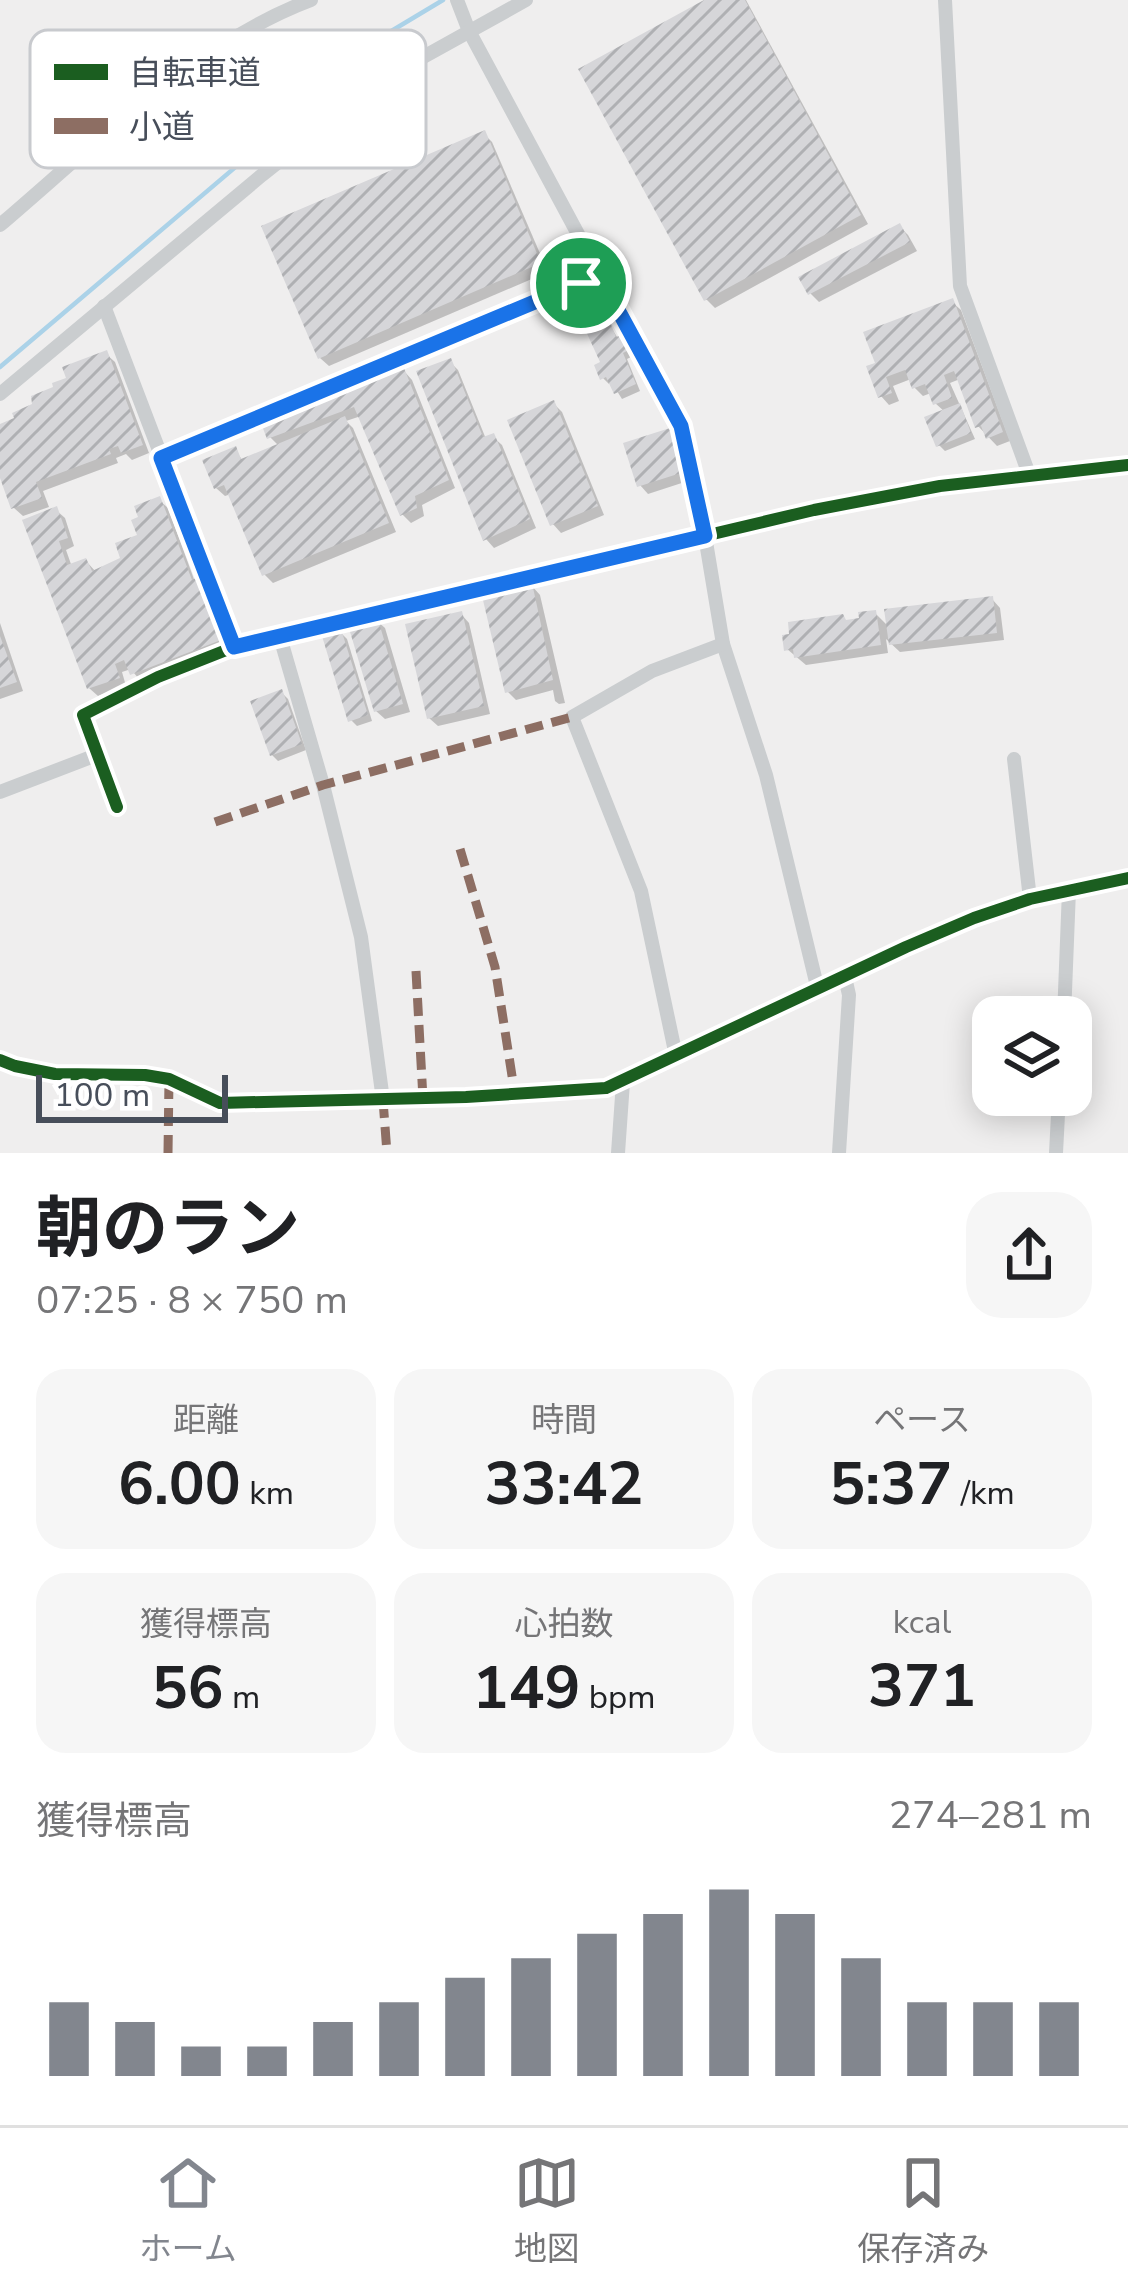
<!DOCTYPE html>
<html lang="ja">
<meta charset="utf-8">
<style>
body{margin:0;font-family:"Nunito Sans","Noto Sans JP",sans-serif;background:#f6f6f6;color:#202124;height:100vh;display:flex;flex-direction:column;font-size:45px;white-space:nowrap}
*{box-sizing:border-box;margin:0}
p{font-size:39px;color:#757577}
.icon{flex:none;width:66px;height:66px;fill:none;stroke:currentColor;stroke-width:2;stroke-linecap:round;stroke-linejoin:round}
.map{position:relative;height:1153px;overflow:hidden}
.details{display:flex;flex-direction:column;background:#fff;flex:1}
.details>*{flex:none}
.buttons{position:absolute;left:972px;top:996px;display:grid;gap:24px}
.buttons a{display:grid;place-items:center;width:120px;height:120px;border-radius:24px;background:#fff;box-shadow:0 6px 30px #0003;font-size:60px}
.scale{position:absolute;left:36px;bottom:30px;width:192px;box-sizing:border-box;padding-left:12px;border:6px solid #474e5a;border-top:0;font-size:33px;line-height:42px;white-space:nowrap;color:#474e5a;-webkit-text-stroke:9px #fff;paint-order:stroke}
.pin{position:absolute;display:grid;place-items:center;width:102px;height:102px;color:#fff;margin:-51px;border:6px solid #fff;border-radius:50%;box-shadow:0 3px 12px #0007}
.round{display:grid;place-items:center;flex:none;width:126px;height:126px;border-radius:36px;background:#f6f6f6}
.overview{display:flex;align-items:center;justify-content:space-between;height:204px;padding:0 36px}
h1{font-size:66px;font-weight:700;line-height:90px}
.metrics{display:grid;grid-template-columns:repeat(3,1fr);gap:18px;height:204px;padding:12px 36px}
.metrics div{display:grid;align-content:center;border-radius:30px;background:#f6f6f6;text-align:center}
.metrics b{font-size:60px;font-weight:700}
.metrics small{font-size:33px;font-weight:400}
.metrics p{font-size:33px}
.chart{height:336px;padding:24px 36px}
.chart p{display:flex;justify-content:space-between}
.chart svg{width:100%;height:216px;margin-top:12px;stroke:#82868e;stroke-width:6}
.tab-bar{display:flex;justify-content:space-around;align-items:center;height:168px;border-top:3px solid #e0e0e0;background:#fff;font-size:33px;color:#757577}
.tab-bar a{display:grid;justify-items:center;gap:6px}
.tab-bar .on{color:#82868e}
.map>svg:first-child{display:block}
.shadow{fill:#0003}
.lines{fill:none;stroke-linecap:round;stroke-linejoin:round}
.stream{stroke:#abd2e8;stroke-width:4.5}
.building{fill:url(#building-hatch)}
.minor{stroke:#cacdcf;stroke-width:14}
.quiet{stroke:#8d6e63;stroke-width:9;stroke-dasharray:18 9;stroke-linecap:butt}
.cycleway-casing{stroke:#fff;stroke-width:20}
.cycleway{stroke:#1b5e20;stroke-width:12}
.route-casing{stroke:#fff;stroke-width:24}
.route{stroke:#1a73e8;stroke-width:15}
.key{fill:#fff;stroke:#c8cace;stroke-width:3}
.key-label{font-size:33px;fill:#474e5a}
</style>
<div class="map">
<svg width="1128" height="1153" viewBox="0 0 1128 1153">
<defs>
<pattern id="building-hatch" width="6" height="6" patternUnits="userSpaceOnUse" patternTransform="scale(3)"><rect width="6" height="6" fill="#d6d6d9"/><path d="M-1 1l2-2M0 6l6-6M5 7l2-2" fill="none" stroke="#afb0b3"/></pattern>
</defs>
<rect width="100%" height="100%" fill="#efeeee"/>
<g class="shadow">
<polygon points="710,0 746,0 868,224 715,308 706,299"/>
<polygon points="484,134 492,142 548,272 329,366 320,358"/>
<polygon points="900,227 908,235 917,251 819,302 811,294 802,278"/>
<polygon points="952,302 961,310 1010,441 997,446 978,426 960,379 950,383 975,439 945,451 939,445 945,412 935,403 931,393 923,396 914,387 911,379 893,386 899,401 889,405 881,396 870,368"/>
<polygon points="607,321 619,340 621,338 627,344 633,356 627,359 640,391 622,399 612,383 609,384 603,378"/>
<polygon points="106,354 115,362 149,453 132,460 126,454 116,458 118,463 43,491 49,507 23,516 14,508 0,470 0,429 18,419"/>
<polygon points="450,362 458,370 486,439 493,437 502,445 536,528 494,548 486,539"/>
<polygon points="404,371 412,380 455,488 422,505 424,516 411,523 402,514 361,416 346,421 353,428 396,532 273,583 264,574 231,494 225,496 216,488 235,450 243,461 279,446 270,437"/>
<polygon points="554,404 562,412 604,515 561,533 553,524"/>
<polygon points="669,431 678,440 691,480 648,494 640,485"/>
<polygon points="159,500 168,508 195,582 198,581 206,589 227,648 141,682 131,669 122,672 126,686 98,696 89,688 26,522 56,510 65,518 74,546 66,550 72,567 86,561 96,572 124,559 141,537"/>
<polygon points="532,586 540,595 565,703 559,704 555,701 553,690 516,700 508,692"/>
<polygon points="992,599 1000,608 1004,640 900,652 886,639 888,653 806,665 787,649 875,613 889,627"/>
<polygon points="461,614 469,623 490,714 438,726 429,718"/>
<polygon points="376,620 385,628 410,712 385,719 376,711"/>
<polygon points="0,623 23,691 0,699"/>
<polygon points="341,633 347,639 372,721 357,726 351,720"/>
<polygon points="282,693 288,699 306,750 278,761 272,755"/>
</g>
<g class="lines">
<polyline class="stream" points="0,367 298,114 373,42 443,0"/>
</g>
<g class="building">
<polygon points="704,0 745,0 861,215 704,301 578,69"/>
<polygon points="485,130 541,263 318,359 261,226"/>
<polygon points="900,223 910,242 808,295 798,277"/>
<polygon points="953,298 1003,432 986,439 981,426 975,428 954,371 944,375 952,398 933,405 925,384 912,389 905,370 886,377 892,393 878,398 866,366 875,363 863,332"/>
<polygon points="608,317 616,337 622,335 629,350 623,353 636,384 614,394 606,377 600,380 594,365 600,362 584,327"/>
<polygon points="107,350 143,445 121,453 118,446 109,449 111,454 36,482 42,498 11,509 0,478 0,424 14,418 12,413 32,404 31,396 53,387 52,383 66,378 62,367"/>
<polygon points="451,358 483,437 494,433 530,519 483,541 416,371"/>
<polygon points="404,368 449,480 415,496 417,508 400,516 354,407 267,439 261,423 376,374 379,379"/>
<polygon points="554,400 598,506 550,526 507,420"/>
<polygon points="960,403 971,433 936,447 924,417"/>
<polygon points="345,416 389,523 262,576 224,485 214,489 202,460 236,446 241,459"/>
<polygon points="670,428 684,472 637,487 623,443"/>
<polygon points="160,496 192,580 198,577 221,640 130,675 124,660 115,664 120,678 87,689 22,520 57,506 68,538 59,541 67,565 86,558 92,571 120,558 115,543 137,535 131,520 138,517 134,506"/>
<polygon points="532,583 553,680 505,693 482,596"/>
<polygon points="993,596 997,633 889,645 884,609"/>
<polygon points="876,610 881,645 794,658 793,649 784,651 782,635 789,634 788,622 843,614 846,620 859,618 858,612"/>
<polygon points="462,611 484,706 427,719 405,624"/>
<polygon points="377,616 403,704 374,712 348,625"/>
<polygon points="341,629 368,715 348,722 322,636"/>
<polygon points="0,636 17,682 0,688"/>
<polygon points="282,689 302,744 270,756 250,701"/>
</g>
<g class="lines">
<g class="minor">
<polyline points="457,0 469,31 681,426 705,536 723,644 766,775 818,990"/>
<polyline points="945,0 960,286 1030,477"/>
<path d="M0 225C93 146 196 43 311 0"/>
<polyline points="104,306 234,647"/>
<polyline points="0,394 262,175 380,81 526,0"/>
<polyline points="161,458 599,275"/>
<polyline points="280,637 323,785 361,937 383,1100"/>
<polyline points="1014,759 1030,899"/>
<polyline points="0,792 99,754"/>
<polyline points="117,807 83,715 158,677 234,647 814,510 940,486 1128,465"/>
<polyline points="1064,1017 1069,890"/>
<polyline points="676,1056 641,891 572,717 652,671 723,644"/>
<polyline points="0,1060 15,1066 55,1074 145,1075 169,1079 220,1103 466,1097 606,1088 906,947 974,918 1030,899 1128,878"/>
<polyline points="618,1153 623,1082"/>
<polyline points="839,1153 849,995 845,977"/>
<polyline points="1056,1153 1059,1095"/>
</g>
<g class="quiet">
<polyline points="215,822 323,785 572,717"/>
<polyline points="460,849 495,967 515,1095"/>
<polyline points="416,971 423,1099"/>
<polyline points="383,1100 387,1153"/>
<polyline points="168,1153 169,1079"/>
</g>
<defs>
<g id="cycleway">
<polyline points="117,807 83,715 158,677 234,647 814,510 940,486 1128,465"/>
<polyline points="0,1060 15,1066 55,1074 145,1075 169,1079 220,1103 466,1097 606,1088 906,947 974,918 1030,899 1128,878"/>
</g>
</defs>
<use href="#cycleway" class="cycleway-casing"/>
<use href="#cycleway" class="cycleway"/>
</g>
<g class="lines">
<defs>
<polygon id="route" points="599,275 681,426 705,536 234,647 161,458"/>
</defs>
<use href="#route" class="route-casing"/>
<use href="#route" class="route"/>
</g>
<rect x="30" y="30" width="396" height="138" rx="18" class="key"/>
<rect x="54" y="64" width="54" height="16" fill="#1b5e20"/>
<rect x="54" y="118" width="54" height="16" fill="#8d6e63"/>
<g class="key-label">
<text x="129" y="84">自転車道</text>
<text x="129" y="138">小道</text>
</g>
</svg>
<div class="buttons">
<a><svg class="icon" aria-label="layers" viewBox="0 0 24 24"><path d="M12 4l9 5-9 5-9-5zM3 14l9 5 9-5"/></svg></a>
</div>
<div class="scale">100 m</div>
<div class="pin" style="left:581px;top:283px;background:#1e9e55"><svg class="icon" aria-label="arrive" viewBox="0 0 24 24"><path d="M6 21V4h12l-3 4 3 4H6"/></svg></div>
</div>
<section class="details">
<div class="overview"><div><h1>朝のラン</h1><p>07:25 · 8 × 750 m</p></div><a class="round"><svg class="icon" aria-label="share" viewBox="0 0 24 24"><path d="M12 15V3M7 8l5-5 5 5M5 13v7h14v-7"/></svg></a></div>
<div class="metrics">
<div><p>距離</p><b>6.00<small> km</small></b></div>
<div><p>時間</p><b>33:42</b></div>
<div><p>ペース</p><b>5:37<small> /km</small></b></div>
</div>
<div class="metrics">
<div><p>獲得標高</p><b>56<small> m</small></b></div>
<div><p>心拍数</p><b>149<small> bpm</small></b></div>
<div><p>kcal</p><b>371</b></div>
</div>
<div class="chart"><p><span>獲得標高</span>274–281 m</p>
<svg viewBox="0 0 160 44" preserveAspectRatio="none"><path d="M5 44V29M15 44V33M25 44V38M35 44V38M45 44V33M55 44V29M65 44V24M75 44V20M85 44V15M95 44V11M105 44V6M115 44V11M125 44V20M135 44V29M145 44V29M155 44V29"/></svg>
</div>
</section>
<nav class="tab-bar">
<a class="on"><svg class="icon" aria-label="home" viewBox="0 0 24 24"><path d="M3 11l9-7 9 7M6 9v11h12V9"/></svg>ホーム</a>
<a><svg class="icon" aria-label="map" viewBox="0 0 24 24"><path d="M3 6l6-2 6 2 6-2v14l-6 2-6-2-6 2zM9 4v14M15 6v14"/></svg>地図</a>
<a><svg class="icon" aria-label="saved" viewBox="0 0 24 24"><path d="M7 4h10v16l-5-4-5 4z"/></svg>保存済み</a>
</nav>
